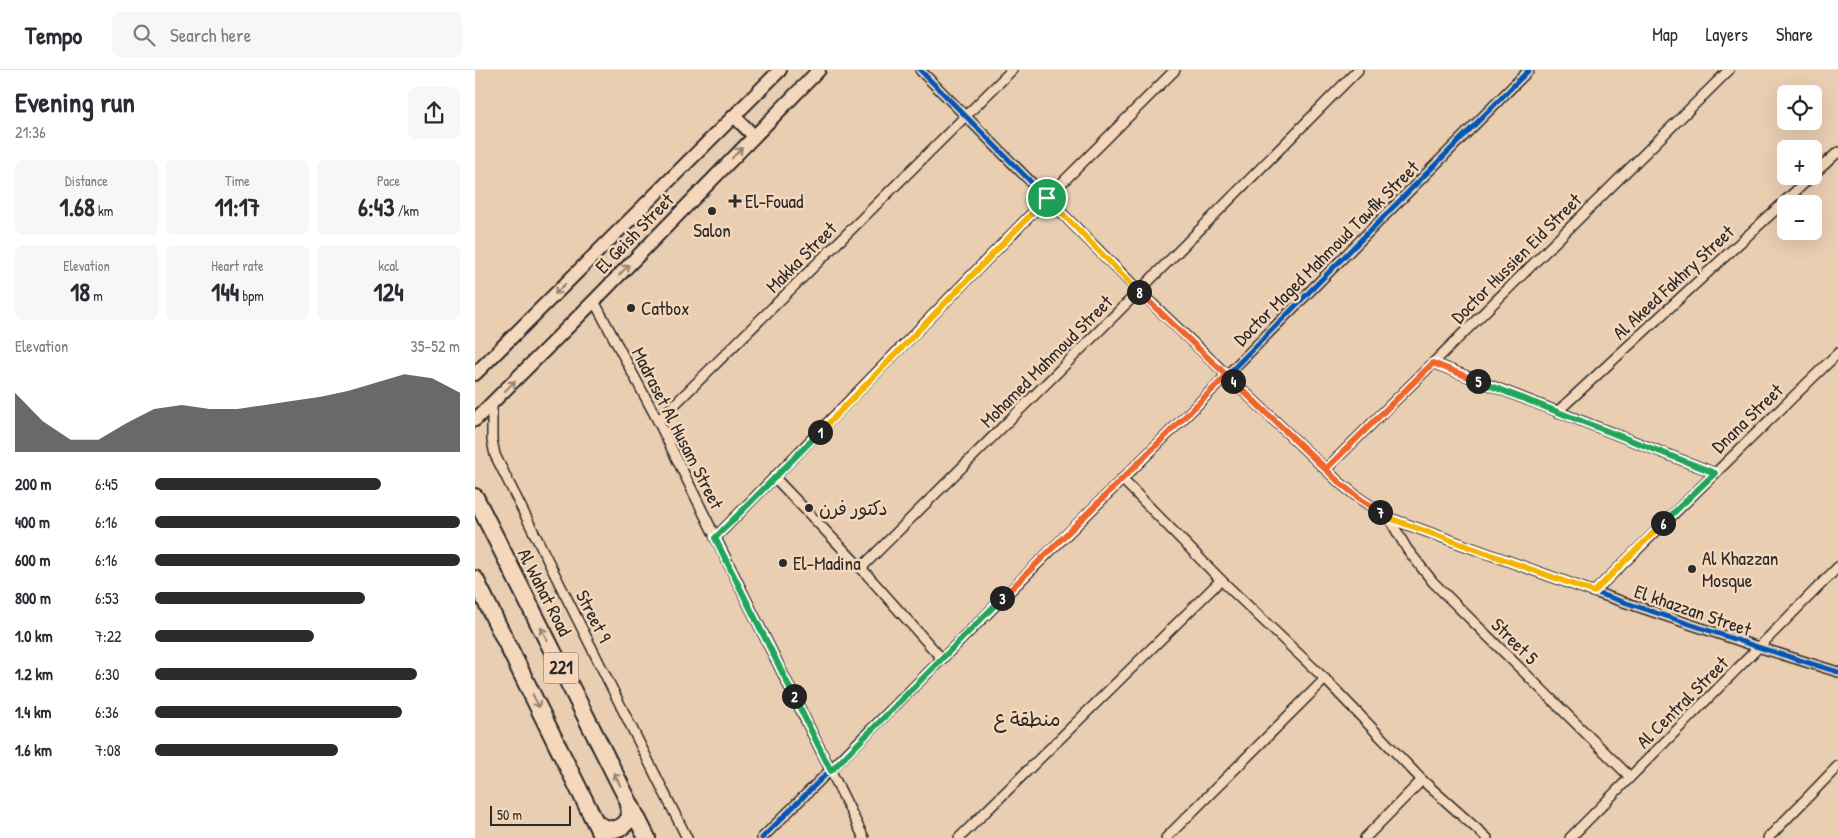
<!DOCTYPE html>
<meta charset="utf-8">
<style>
body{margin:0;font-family:"Patrick Hand","Playpen Sans Arabic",sans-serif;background:#f7f7f7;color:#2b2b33;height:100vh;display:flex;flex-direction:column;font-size:19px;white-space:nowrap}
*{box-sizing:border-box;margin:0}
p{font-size:16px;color:#7c7c81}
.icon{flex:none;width:28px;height:28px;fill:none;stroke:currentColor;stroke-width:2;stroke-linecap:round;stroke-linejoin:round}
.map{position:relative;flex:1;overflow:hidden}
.details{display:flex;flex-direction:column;background:#fff;width:475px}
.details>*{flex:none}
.tools{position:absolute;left:1302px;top:15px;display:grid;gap:10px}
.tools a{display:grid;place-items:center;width:45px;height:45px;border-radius:8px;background:#fff;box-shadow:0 5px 20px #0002;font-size:25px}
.scale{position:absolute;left:15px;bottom:12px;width:81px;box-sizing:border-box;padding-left:5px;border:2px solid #2b2b2b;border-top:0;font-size:14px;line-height:18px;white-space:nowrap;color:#2b2b2b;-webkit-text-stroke:4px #f5d8bb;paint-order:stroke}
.pin{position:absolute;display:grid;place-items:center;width:42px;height:42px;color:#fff;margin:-21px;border:2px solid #fff;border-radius:50%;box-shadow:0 1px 5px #0007}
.km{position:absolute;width:25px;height:25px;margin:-12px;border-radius:50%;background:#222;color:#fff;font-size:14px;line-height:25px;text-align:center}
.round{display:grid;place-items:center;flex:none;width:52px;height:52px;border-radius:8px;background:#f7f7f7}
.headline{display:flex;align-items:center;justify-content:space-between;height:85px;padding:0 15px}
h1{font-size:28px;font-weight:700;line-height:38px}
.metrics{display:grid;grid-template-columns:repeat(3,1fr);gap:8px;height:85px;padding:5px 15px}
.metrics div{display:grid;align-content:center;border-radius:8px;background:#f7f7f7;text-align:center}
.metrics b{font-size:25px;font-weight:700}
.metrics small{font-size:14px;font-weight:400}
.metrics p{font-size:14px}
.chart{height:140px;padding:10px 15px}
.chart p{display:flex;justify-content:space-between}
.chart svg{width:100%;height:90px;margin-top:5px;fill:#2b2b2b;opacity:.7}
ul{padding:0 15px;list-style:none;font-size:16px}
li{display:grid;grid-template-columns:80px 60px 1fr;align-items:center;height:38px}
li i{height:12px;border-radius:6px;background:#2b2b2b}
header{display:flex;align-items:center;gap:30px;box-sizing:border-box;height:70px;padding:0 25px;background:#fff;border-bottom:1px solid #e1e1e2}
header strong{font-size:24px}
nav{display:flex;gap:28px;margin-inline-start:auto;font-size:18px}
.search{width:350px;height:45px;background:#f7f7f7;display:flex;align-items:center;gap:12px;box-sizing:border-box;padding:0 18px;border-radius:8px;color:#7c7c81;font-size:19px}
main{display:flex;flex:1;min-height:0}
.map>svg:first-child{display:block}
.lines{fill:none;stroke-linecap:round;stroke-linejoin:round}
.street-casing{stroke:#2b2b2b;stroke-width:12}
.secondary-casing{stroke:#2b2b2b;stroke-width:16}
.highway-casing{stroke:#2b2b2b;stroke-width:20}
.street{stroke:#f5d8bb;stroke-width:9}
.secondary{stroke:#f5d8bb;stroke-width:12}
.highway{stroke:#f5d8bb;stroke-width:16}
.cycleway-casing{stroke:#f5d8bb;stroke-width:8}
.cycleway{stroke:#0057b8;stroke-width:5}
.oneway{stroke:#908273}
.split-1-casing{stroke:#fff;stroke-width:10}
.split-2-casing{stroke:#fff;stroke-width:10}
.split-3-casing{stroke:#fff;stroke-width:10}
.split-4-casing{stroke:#fff;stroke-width:10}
.split-5-casing{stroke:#fff;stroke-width:10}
.split-6-casing{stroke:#fff;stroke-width:10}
.split-7-casing{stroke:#fff;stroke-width:10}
.split-8-casing{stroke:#fff;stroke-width:10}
.split-9-casing{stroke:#fff;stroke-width:10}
.split-1{stroke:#f5b400;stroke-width:6}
.split-2{stroke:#22a559;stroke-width:6}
.split-3{stroke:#22a559;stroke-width:6}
.split-4{stroke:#f0652b;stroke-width:6}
.split-5{stroke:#f0652b;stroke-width:6}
.split-6{stroke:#22a559;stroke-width:6}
.split-7{stroke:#f5b400;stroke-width:6}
.split-8{stroke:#f0652b;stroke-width:6}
.split-9{stroke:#f5b400;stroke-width:6}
.poi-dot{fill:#2b2b2b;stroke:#f5d8bb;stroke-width:2}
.labels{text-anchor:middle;stroke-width:5;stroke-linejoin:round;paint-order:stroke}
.shield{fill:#f5d8bb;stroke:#685f56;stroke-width:1}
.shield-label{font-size:18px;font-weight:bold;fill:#2b2b2b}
.poi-label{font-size:19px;fill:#2b2b2b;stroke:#f5d8bb;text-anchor:start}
.street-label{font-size:19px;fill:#2b2b2b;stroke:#f5d8bb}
.neighbourhood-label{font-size:20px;fill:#2b2b2b;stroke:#f5d8bb}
</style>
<header>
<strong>Tempo</strong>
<div class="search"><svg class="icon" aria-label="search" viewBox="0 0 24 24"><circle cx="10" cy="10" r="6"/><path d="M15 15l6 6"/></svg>Search here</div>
<nav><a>Map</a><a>Layers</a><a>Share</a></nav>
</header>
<main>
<section class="details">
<div class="headline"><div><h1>Evening run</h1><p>21:36</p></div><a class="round"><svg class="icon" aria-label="share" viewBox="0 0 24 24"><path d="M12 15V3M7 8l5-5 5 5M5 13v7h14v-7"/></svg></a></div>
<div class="metrics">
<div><p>Distance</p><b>1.68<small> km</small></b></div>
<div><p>Time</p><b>11:17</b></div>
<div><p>Pace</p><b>6:43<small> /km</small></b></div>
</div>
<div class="metrics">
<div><p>Elevation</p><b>18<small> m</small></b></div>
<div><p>Heart rate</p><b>144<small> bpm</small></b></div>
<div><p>kcal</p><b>124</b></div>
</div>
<div class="chart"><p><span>Elevation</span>35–52 m</p>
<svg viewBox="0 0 160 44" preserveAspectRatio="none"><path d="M0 44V15L10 29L20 38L30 38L40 30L50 23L60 21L70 23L80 23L90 21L100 19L110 17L120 14L130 10L140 6L150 8L160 15V44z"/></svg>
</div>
<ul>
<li><b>200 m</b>6:45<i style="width:74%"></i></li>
<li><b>400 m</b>6:16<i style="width:100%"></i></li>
<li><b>600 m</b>6:16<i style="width:100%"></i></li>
<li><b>800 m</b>6:53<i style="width:69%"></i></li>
<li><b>1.0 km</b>7:22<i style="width:52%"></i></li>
<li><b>1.2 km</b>6:30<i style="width:86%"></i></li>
<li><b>1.4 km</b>6:36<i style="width:81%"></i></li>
<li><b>1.6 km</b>7:08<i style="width:60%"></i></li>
</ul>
</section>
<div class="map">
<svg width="1363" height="768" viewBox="0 0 1363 768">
<rect width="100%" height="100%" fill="#e9ceb2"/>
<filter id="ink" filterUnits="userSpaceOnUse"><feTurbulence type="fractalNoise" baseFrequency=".02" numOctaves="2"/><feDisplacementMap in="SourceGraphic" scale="10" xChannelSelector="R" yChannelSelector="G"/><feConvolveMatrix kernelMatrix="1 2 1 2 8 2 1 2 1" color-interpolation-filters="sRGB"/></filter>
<g filter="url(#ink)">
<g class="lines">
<defs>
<g id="street">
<polyline points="445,0 664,221 865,413 884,428 914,448 1119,522 1283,577 1363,602"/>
<polyline points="1339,104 1363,82"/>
<polyline points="119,231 183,351 389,768"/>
<polyline points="958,293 1240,403"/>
<polyline points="17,334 17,370 20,385 212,768"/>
<polyline points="1082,342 1337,106"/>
<polyline points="183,351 537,0"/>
<polyline points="851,399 1254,0"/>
<polyline points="300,408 386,498 467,589"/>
<polyline points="647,409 746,510 850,609 947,710 1012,768"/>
<polyline points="914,448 932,479 958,512 1155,707"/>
<polyline points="240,468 572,128 700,0"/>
<polyline points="386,498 664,221 883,0"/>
<polyline points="1119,522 1363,283"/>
<polyline points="287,768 752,305 1054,0"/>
<polyline points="484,768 746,510"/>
<polyline points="691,768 850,609"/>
<polyline points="890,768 947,710"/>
<polyline points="1095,768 1363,497"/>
<polyline points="1293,768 1363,696"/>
</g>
<g id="secondary">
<polyline points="259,46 279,66"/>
<polyline points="0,304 305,0"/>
<polyline points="0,350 119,231 344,0"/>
</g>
<g id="highway">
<polyline points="0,427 172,768"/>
<polyline points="0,509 128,768"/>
<path d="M121 753C134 762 147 762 155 747L154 733"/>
</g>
</defs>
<use href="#street" class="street-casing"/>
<use href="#secondary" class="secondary-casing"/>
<use href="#highway" class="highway-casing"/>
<use href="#street" class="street"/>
<use href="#secondary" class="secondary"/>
<use href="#highway" class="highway"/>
<defs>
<g id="cycleway">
<polyline points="445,0 664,221 865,413 884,428 914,448 1119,522 1283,577 1363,602"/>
<polyline points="287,768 752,305 1054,0"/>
</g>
</defs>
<use href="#cycleway" class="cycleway-casing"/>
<use href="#cycleway" class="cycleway"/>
</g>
<defs><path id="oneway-shaft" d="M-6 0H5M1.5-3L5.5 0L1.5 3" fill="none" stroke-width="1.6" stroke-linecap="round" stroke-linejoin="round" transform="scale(1.25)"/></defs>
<g class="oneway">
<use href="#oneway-shaft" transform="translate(262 83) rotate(-46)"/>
<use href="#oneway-shaft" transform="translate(149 200) rotate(-46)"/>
<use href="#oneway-shaft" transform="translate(85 219) rotate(135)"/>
<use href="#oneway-shaft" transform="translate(35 316) rotate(-45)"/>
<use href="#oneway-shaft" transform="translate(69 564) rotate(-117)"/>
<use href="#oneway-shaft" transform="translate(61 631) rotate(63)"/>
<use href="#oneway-shaft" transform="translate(142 709) rotate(-117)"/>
</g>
</g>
<g class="lines" filter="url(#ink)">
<defs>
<polyline id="split-1" points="345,362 572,128"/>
<polyline id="split-2" points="319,626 240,468 345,362"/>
<polyline id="split-3" points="319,626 356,701 527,528"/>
<polyline id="split-4" points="527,528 752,305 758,311"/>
<polyline id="split-5" points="758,311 851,399 958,293 1003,311"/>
<polyline id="split-6" points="1003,311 1240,403 1188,453"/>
<polyline id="split-7" points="905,442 914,448 1119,522 1188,453"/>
<polyline id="split-8" points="664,222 865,413 884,428 905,442"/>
<polyline id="split-9" points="572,128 664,222"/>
</defs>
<use href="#split-1" class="split-1-casing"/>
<use href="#split-2" class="split-2-casing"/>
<use href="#split-3" class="split-3-casing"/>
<use href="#split-4" class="split-4-casing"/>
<use href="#split-5" class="split-5-casing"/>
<use href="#split-6" class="split-6-casing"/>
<use href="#split-7" class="split-7-casing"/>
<use href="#split-8" class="split-8-casing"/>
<use href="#split-9" class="split-9-casing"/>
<use href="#split-1" class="split-1"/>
<use href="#split-2" class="split-2"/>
<use href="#split-3" class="split-3"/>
<use href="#split-4" class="split-4"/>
<use href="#split-5" class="split-5"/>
<use href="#split-6" class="split-6"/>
<use href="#split-7" class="split-7"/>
<use href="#split-8" class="split-8"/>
<use href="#split-9" class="split-9"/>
</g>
<g class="poi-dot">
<path d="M257.5 123.5h5v5h5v5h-5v5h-5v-5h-5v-5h5z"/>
<circle cx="237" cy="141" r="5"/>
<circle cx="156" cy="238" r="5"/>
<circle cx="334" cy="438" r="5"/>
<circle cx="308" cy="493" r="5"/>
<circle cx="1217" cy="499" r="5"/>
</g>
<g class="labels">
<rect class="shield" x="68.5" y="582.5" width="35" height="31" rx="4"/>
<g class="shield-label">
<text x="86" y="604">221</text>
</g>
<g class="poi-label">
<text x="270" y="138">El-Fouad</text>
<text x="237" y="167" text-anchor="middle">Salon</text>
<text x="166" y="245">Catbox</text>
<text x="344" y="445">دكتور فرن</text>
<text x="1227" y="495">Al Khazzan<tspan x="1227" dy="22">Mosque</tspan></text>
<text x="318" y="500">El-Madina</text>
</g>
<g class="street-label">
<text transform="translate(159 163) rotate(-46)" y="7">El Geish Street</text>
<text transform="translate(851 183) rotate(-45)" y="7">Doctor Maged Mahmoud Tawfik Street</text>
<text transform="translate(326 187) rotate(-45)" y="7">Makka Street</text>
<text transform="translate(1041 188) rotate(-45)" y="7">Doctor Hussien Eid Street</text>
<text transform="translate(1198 212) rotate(-43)" y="7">Al Akeed Fakhry Street</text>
<text transform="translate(571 291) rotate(-45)" y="7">Mohamed Mahmoud Street</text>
<text transform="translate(1272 348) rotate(-44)" y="7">Dnana Street</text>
<text transform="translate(203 358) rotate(63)" y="7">Madraset Al Husam Street</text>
<text transform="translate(70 522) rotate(63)" y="7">Al Wahat Road</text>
<text transform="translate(1218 540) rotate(19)" y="7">El khazzan Street</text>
<text transform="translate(119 546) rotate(63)" y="7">Street 9</text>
<text transform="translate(1040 571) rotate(45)" y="7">Street 5</text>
<text transform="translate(1207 632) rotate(-45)" y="7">Al Central Street</text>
</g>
<g class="neighbourhood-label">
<text x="552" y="656">منطقة ع</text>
</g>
</g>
</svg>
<div class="tools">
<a><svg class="icon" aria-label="locate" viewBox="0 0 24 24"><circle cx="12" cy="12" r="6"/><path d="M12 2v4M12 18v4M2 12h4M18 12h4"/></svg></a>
<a>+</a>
<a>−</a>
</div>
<div class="scale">50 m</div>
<div class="pin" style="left:572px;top:128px;background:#1e9e55"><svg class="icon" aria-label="arrive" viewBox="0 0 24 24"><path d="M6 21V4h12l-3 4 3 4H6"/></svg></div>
<b class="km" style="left:345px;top:362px">1</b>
<b class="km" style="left:319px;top:626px">2</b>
<b class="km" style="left:527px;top:528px">3</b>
<b class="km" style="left:758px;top:311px">4</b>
<b class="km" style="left:1003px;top:311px">5</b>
<b class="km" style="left:1188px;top:453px">6</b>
<b class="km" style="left:905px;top:442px">7</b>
<b class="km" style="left:664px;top:222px">8</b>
</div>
</main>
